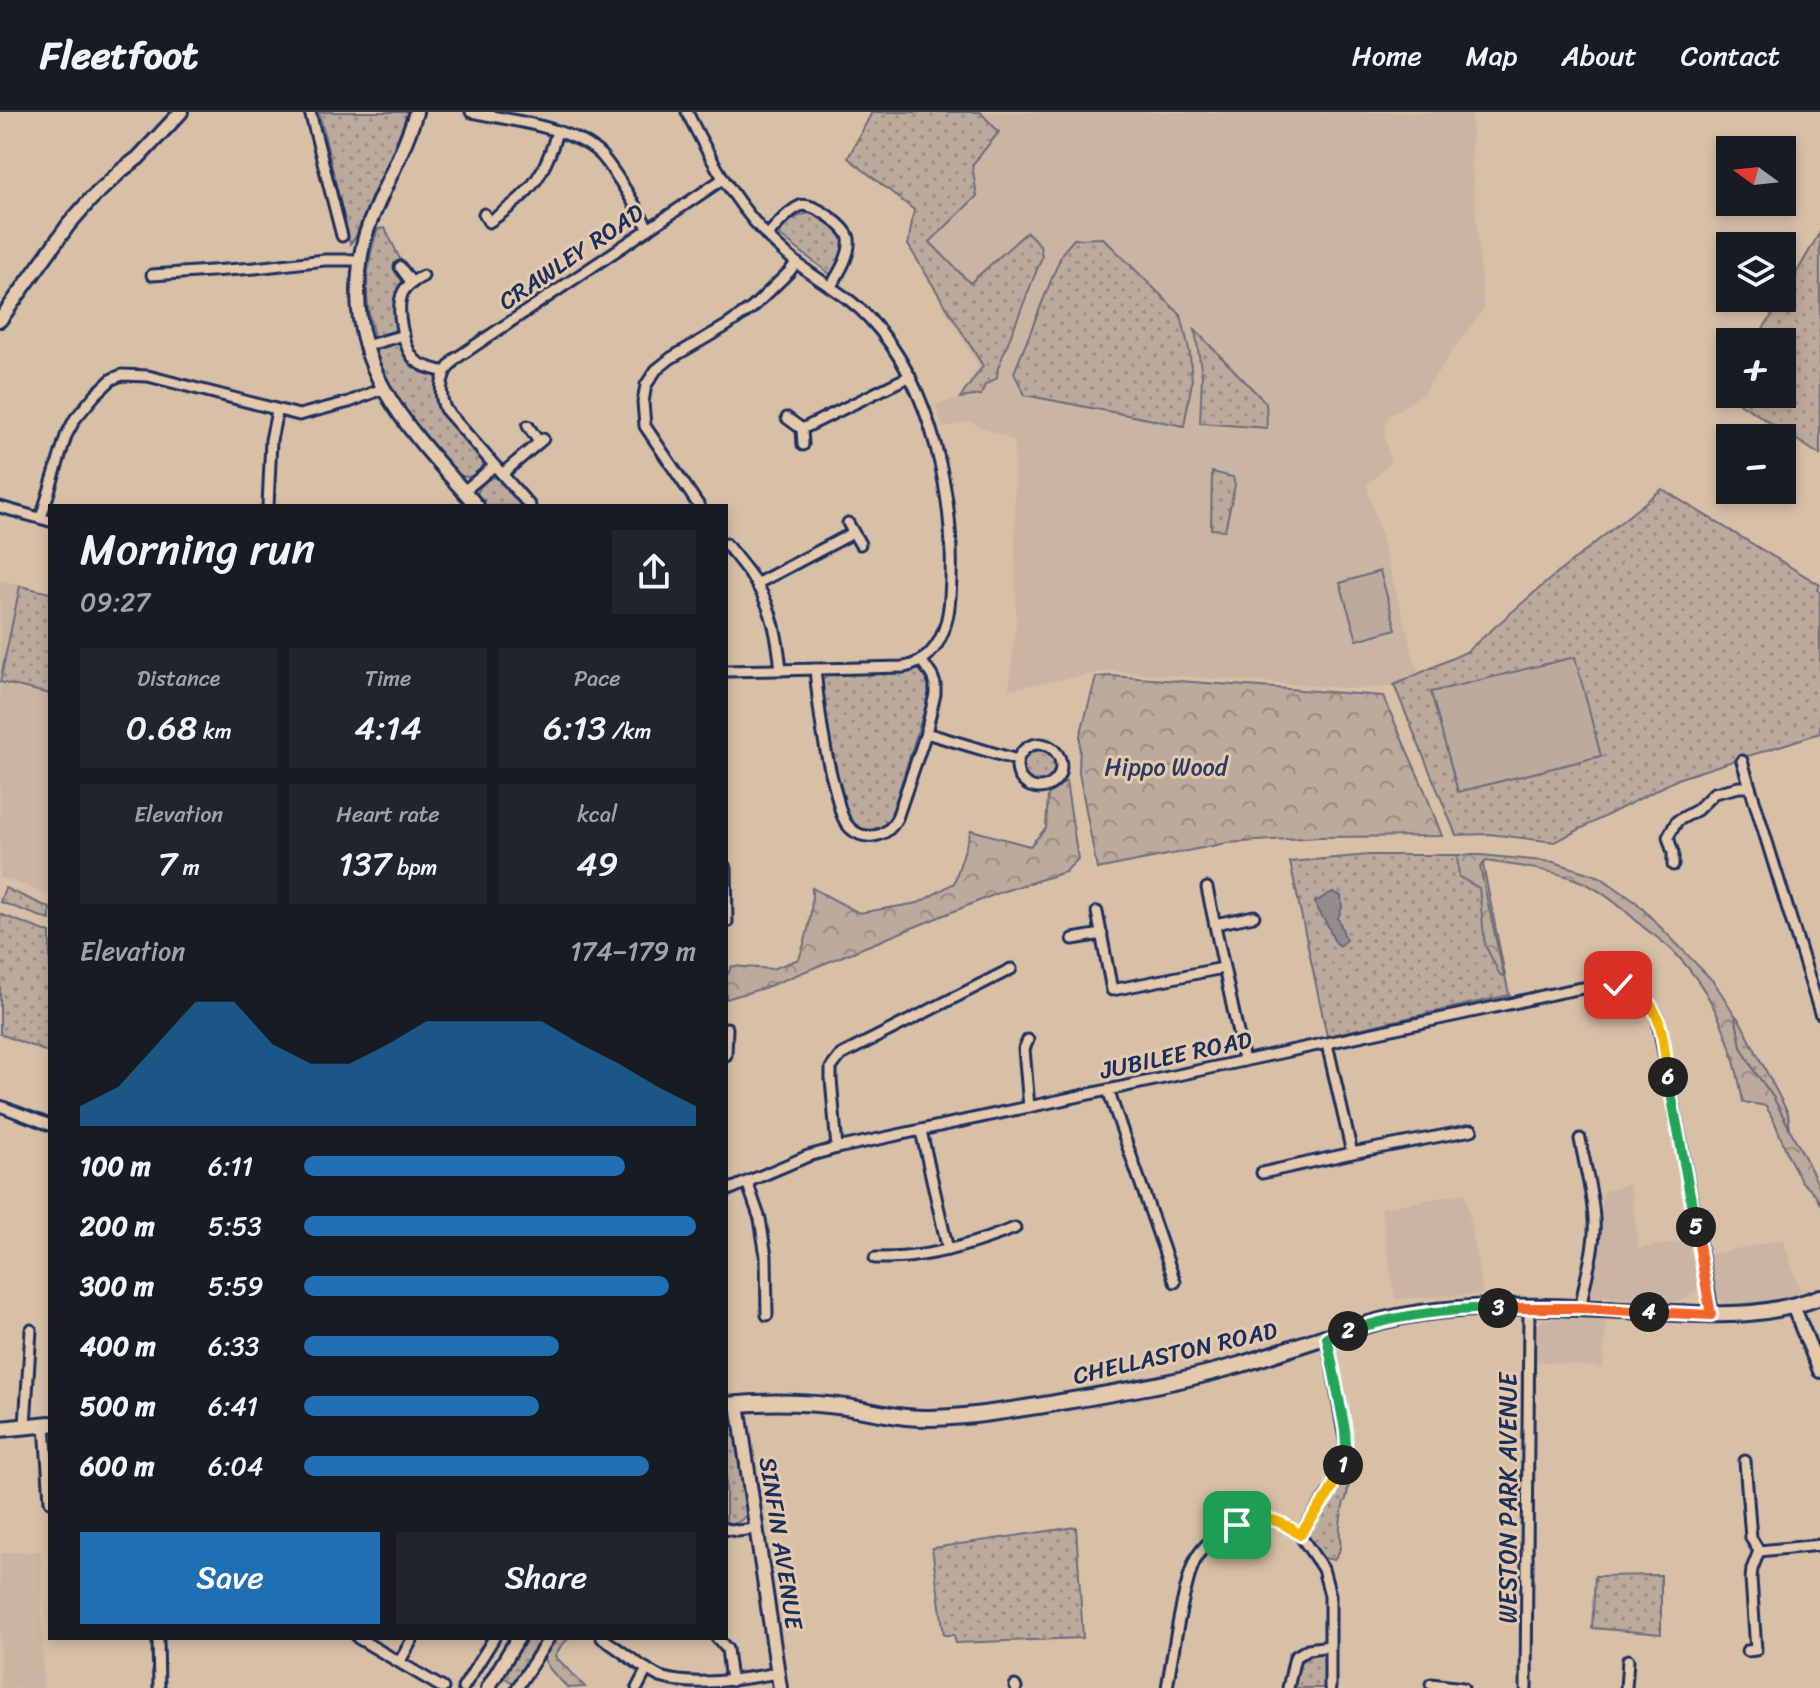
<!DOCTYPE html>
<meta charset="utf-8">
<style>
body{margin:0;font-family:Sriracha,sans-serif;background:#20242c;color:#f1f3f6;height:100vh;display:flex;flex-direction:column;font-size:30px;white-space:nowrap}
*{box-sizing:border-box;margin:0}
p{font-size:26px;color:#9ea1a6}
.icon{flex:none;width:44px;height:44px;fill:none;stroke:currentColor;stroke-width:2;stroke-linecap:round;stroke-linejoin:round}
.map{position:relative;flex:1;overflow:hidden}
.sheet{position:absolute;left:48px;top:392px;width:680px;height:1136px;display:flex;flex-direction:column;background:#171b24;border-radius:0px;box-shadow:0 4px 12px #0003}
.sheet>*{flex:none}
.needle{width:52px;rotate:285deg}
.tools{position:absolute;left:1716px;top:24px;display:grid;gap:16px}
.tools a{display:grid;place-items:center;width:80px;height:80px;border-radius:0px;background:#171b24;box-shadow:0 4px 12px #0003;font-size:40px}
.pin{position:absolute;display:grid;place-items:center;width:68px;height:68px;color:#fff;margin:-34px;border-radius:16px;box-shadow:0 4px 12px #0006}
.km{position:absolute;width:40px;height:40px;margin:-20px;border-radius:50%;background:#222;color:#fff;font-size:22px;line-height:40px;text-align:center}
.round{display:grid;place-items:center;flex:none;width:84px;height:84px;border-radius:0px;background:#20242c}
.head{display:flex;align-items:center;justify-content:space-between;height:136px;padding:0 32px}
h1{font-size:44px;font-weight:600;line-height:60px}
.metrics{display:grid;grid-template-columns:repeat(3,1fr);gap:12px;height:136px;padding:8px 32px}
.metrics div{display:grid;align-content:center;border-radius:0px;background:#20242c;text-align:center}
.metrics b{font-size:34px;font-weight:600}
.metrics small{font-size:22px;font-weight:400}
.metrics p{font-size:22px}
.chart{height:224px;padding:16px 32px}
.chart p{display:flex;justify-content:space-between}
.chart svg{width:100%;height:144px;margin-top:8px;fill:#1f6fb2;opacity:.7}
.cta{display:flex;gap:16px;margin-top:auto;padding:16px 32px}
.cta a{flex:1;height:92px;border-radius:0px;background:#1f6fb2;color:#fff;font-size:32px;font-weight:600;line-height:92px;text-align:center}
.cta a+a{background:#20242c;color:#f1f3f6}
ul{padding:0 32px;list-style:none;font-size:26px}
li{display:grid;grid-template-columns:128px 96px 1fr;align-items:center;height:60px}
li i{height:20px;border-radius:10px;background:#1f6fb2}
header{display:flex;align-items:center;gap:48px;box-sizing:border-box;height:112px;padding:0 40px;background:#171b24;border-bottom:2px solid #363941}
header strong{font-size:38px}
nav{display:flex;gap:44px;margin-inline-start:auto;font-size:28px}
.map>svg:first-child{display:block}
.built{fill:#cab5a2}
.green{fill:url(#green-dots);stroke:#6c6c7d;stroke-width:2}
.forest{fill:url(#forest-crowns);stroke:#6c6c7d;stroke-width:2}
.pitch{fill:#bcaa9c;stroke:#6c6c7d;stroke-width:2}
.water{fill:#958c8e;stroke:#64677b;stroke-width:2}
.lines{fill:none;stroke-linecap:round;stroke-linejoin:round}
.street-casing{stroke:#1b2f5e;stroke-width:15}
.secondary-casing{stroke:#1b2f5e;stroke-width:18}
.primary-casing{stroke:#1b2f5e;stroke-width:20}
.street{stroke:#e4c9ac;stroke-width:9}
.secondary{stroke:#e4c9ac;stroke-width:12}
.primary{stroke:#e4c9ac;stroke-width:14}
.split-1-casing{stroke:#fff;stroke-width:16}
.split-2-casing{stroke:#fff;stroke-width:16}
.split-3-casing{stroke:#fff;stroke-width:16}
.split-4-casing{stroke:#fff;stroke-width:16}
.split-5-casing{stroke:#fff;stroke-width:16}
.split-6-casing{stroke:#fff;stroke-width:16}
.split-7-casing{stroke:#fff;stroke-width:16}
.split-1{stroke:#f5b400;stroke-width:10}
.split-2{stroke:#22a559;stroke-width:10}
.split-3{stroke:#22a559;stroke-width:10}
.split-4{stroke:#f0652b;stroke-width:10}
.split-5{stroke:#f0652b;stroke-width:10}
.split-6{stroke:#22a559;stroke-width:10}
.split-7{stroke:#f5b400;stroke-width:10}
.labels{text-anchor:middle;stroke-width:6;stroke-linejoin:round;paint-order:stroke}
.street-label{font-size:24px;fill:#1b2f5e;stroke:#e4c9ac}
.park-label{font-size:24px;fill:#2b3b64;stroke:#e4c9ac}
</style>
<header>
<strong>Fleetfoot</strong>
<nav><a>Home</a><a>Map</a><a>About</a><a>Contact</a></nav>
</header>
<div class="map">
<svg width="1820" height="1576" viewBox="0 0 1820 1576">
<defs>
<pattern id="green-dots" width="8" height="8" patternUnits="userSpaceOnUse" patternTransform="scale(2)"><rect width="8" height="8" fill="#bcaa9c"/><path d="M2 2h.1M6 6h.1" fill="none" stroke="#988b82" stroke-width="1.8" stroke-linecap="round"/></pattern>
<pattern id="forest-crowns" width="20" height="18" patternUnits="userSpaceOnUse" patternTransform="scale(2)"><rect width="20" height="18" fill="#bcaa9c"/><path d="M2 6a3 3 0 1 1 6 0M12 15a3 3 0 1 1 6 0" fill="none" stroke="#988b82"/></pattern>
</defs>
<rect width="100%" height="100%" fill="#d8c0a7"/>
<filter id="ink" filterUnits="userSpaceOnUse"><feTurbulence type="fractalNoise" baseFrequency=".0125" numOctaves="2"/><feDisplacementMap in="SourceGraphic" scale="16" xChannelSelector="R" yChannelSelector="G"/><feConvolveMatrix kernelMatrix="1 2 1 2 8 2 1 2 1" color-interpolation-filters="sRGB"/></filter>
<g filter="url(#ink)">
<g class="built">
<polygon points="872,0 1472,0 1471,46 1484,197 1455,235 1424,281 1388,305 1384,322 1391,351 1367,373 1419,563 1399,572 1380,576 1357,577 1109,559 1009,577 1016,507 1014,329 970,310 943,316 935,293 960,286 978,254 908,133 914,98 848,46"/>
<polygon points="0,468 50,481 50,783 0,765"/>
<polygon points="1630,1072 1639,1136 1690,1128 1698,1174 1695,1181 1687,1186 1678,1189 1663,1190 1592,1184 1603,1080"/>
<polygon points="1465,1081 1483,1182 1395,1187 1381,1096"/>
<polygon points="1783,1127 1801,1181 1789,1185 1754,1193 1726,1196 1715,1180 1709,1143"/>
<polygon points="1542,1207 1606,1207 1603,1256 1536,1249 1537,1217"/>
<polygon points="41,1439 43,1576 0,1576 0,1441"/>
</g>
<g class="green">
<polygon points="319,0 408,0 386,57 372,84 355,126 350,132"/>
<polygon points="872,0 980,0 999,20 972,53 977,84 930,130 970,171 1027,120 1040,133 1042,145 998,256 997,266 985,273 981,283 960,286 983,254 908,133 914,98 848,46"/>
<path d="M811 101C822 105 845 118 845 132 845 136 842 142 841 145 838 153 837 157 830 162L779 123C783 111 799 102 811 101Z"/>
<path d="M385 116 401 149 395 155 404 168 396 189 397 214 390 224H374C363 187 365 153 378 117Z"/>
<polygon points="1820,120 1820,343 1721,279 1730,266 1730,282 1782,282 1782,230 1754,230 1774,200"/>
<polygon points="1103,126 1181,203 1190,242 1192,270 1184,314 1025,283 1014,261 1062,141 1074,127"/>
<polygon points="1195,218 1266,291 1267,316 1200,311 1202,263"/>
<path d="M394 229 402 233 436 264 443 301 481 345 483 353C477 365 469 368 457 362 429 335 381 279 375 240L380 234Z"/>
<polygon points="1212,360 1233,365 1235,373 1225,418 1211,417"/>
<path d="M495 365 504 371 525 394H484L477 386C477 376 485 367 495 365Z"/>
<polygon points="1662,377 1820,473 1818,478 1820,480 1820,621 1680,666 1555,730 1489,722 1456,723 1394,573 1466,540 1550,467"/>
<polygon points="20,474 50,481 50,582 0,570"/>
<path d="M915 557C928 559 930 569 930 580L891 704C887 712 881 718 871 718 863 718 854 714 849 707 844 701 843 691 841 683 832 648 826 613 820 577L822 568 830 562 901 560Z"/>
<circle cx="1038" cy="654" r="18"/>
<polygon points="1369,743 1481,743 1509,883 1327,924 1290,750"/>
<polygon points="5,776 50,796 50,808 0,790"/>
<polygon points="0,802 50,821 50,941 0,922"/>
<polygon points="1735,903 1740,909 1788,1001 1790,1017 1773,985 1755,960 1741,935"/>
<path d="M726 1308 736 1312 748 1400C742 1409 737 1413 726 1412Z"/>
<path d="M1345 1364 1350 1368 1346 1387 1344 1390C1342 1399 1340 1408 1340 1417 1339 1430 1344 1435 1334 1448L1320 1445 1308 1426 1309 1421 1335 1381 1342 1366Z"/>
<polygon points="1076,1415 1083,1526 956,1531 954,1523 944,1523 932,1436"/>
<polygon points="1661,1463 1661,1522 1592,1516 1595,1464"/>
<polygon points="523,1526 541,1526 513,1571 500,1563"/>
<path d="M553 1526H569L561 1534 555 1544 585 1575 568 1576C561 1568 544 1555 544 1544 544 1538 551 1531 553 1526Z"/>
<polygon points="1319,1540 1322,1540 1326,1546 1326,1576 1294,1576 1300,1549"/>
</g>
<g class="forest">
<polygon points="1111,564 1383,584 1424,677 1442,724 1319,725 1227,731 1097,757 1079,661 1080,624 1096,565"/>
<path d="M1066 669 1078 747 1065 760 1001 780 764 876 726 887V865L732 854 772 857 799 847C809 819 812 805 812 776L859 801 918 791 954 771 971 718 1030 734 1046 716 1048 683Z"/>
<path d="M1457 743H1481L1554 750 1600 765 1637 791 1714 870 1735 903 1741 935 1755 960 1773 985 1805 1046 1820 1076V1092L1815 1082 1802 1070 1790 1048 1775 1011 1766 994 1743 990C1733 932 1716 884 1675 841 1666 831 1653 823 1642 814 1624 797 1600 776 1577 768 1548 757 1516 754 1486 749L1480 755 1504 864 1500 863 1485 833 1479 776 1459 765Z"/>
</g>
<g class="pitch">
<polygon points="1380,459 1396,517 1357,528 1340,471"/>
<polygon points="1575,545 1601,644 1458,680 1431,580"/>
</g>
<path class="water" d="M1332 780 1341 784 1342 795 1338 806 1346 828 1340 834C1330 827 1332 819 1325 809 1320 802 1317 800 1315 790Z"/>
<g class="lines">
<defs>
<g id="street">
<polyline points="310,0 342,124"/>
<path d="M471 0C508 8 574 15 601 43 619 63 634 93 649 117"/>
<path d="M687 0C715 57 746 111 797 151 821 171 848 183 869 206 934 274 957 394 950 485 948 515 938 548 904 555L726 559"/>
<path d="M484 102 489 110C528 84 545 65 557 19"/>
<path d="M767 124C776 114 787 100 800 94 812 89 848 115 849 127 851 142 839 161 831 174"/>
<polyline points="400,155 412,171"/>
<polyline points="152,163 255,156 325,148 360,148"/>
<path d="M423 164C416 168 407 172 403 180 395 196 403 235 415 248 423 256 436 257 445 260 440 273 440 285 445 297L530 394"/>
<polyline points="365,234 404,223"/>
<polyline points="445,260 455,247 723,67"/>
<polyline points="787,306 802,317 803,333"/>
<polyline points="528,314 539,330"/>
<polyline points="802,317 910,264"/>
<polyline points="502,362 543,327"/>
<polyline points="464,379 494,354"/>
<polyline points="268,394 271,328 277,299"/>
<polyline points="699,394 645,314 643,290 646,273 656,258 671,246 726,214 752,196 789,160 796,151"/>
<polyline points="0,395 50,409"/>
<polyline points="41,406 66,324 75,307 95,283 112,267 122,263 148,264 299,303 349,290 382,277"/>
<polyline points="848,411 860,432"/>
<path d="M726 432C736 445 748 458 757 473 773 498 778 528 781 558"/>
<polyline points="756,472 853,421"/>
<path d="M815 557C819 599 824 640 836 681 839 693 841 707 850 716 856 722 865 725 873 724 885 723 892 716 897 706L926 621 935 582V572L932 564 921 548"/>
<polyline points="926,621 1017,648"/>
<circle cx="1039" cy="654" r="22"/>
<polyline points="1742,649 1820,901"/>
<polyline points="1673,753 1673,741 1668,725 1677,709 1697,698 1714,681 1739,675 1749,675"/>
<polyline points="726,756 727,810"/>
<polyline points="1207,776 1244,949"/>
<polyline points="1097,800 1112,878 1223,856"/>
<polyline points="1215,812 1254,804"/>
<polyline points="1073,827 1102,822"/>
<polyline points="1028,928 1024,937 1029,995"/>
<polyline points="1327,932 1352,1041"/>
<polyline points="726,943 727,916"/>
<polyline points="1108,978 1175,1170"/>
<polyline points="0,994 50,1013"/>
<polyline points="921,1019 948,1138"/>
<path d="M1580 1027C1585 1055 1596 1094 1594 1121 1593 1147 1583 1171 1581 1196"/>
<polyline points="837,1036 831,967 831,956 841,943 1011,857"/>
<polyline points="1262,1061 1352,1041 1472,1018"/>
<polyline points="747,1070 760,1107 766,1144 767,1203"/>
<path d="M726 1079 808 1044 837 1036 1504 893C1535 887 1612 863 1638 879 1647 885 1652 895 1657 904L1712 1197 1711 1203"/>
<path d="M875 1146C888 1146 902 1146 914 1144 949 1140 982 1129 1015 1116"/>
<polyline points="1327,1225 1346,1333 1343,1354 1336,1370 1300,1423 1323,1457 1330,1483 1330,1576"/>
<polyline points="45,1312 50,1389"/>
<polyline points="25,1313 31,1218"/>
<polyline points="1745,1349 1751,1426 1759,1439"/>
<polyline points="726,1417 737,1419 756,1417"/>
<polyline points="158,1526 159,1576"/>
<polyline points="358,1526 443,1576"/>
<path d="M602 1526C621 1538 640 1555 660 1565 696 1576 740 1567 778 1561"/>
<polyline points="717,1526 727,1537 731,1569"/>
<polyline points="1747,1539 1756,1538 1751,1467 1752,1457 1759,1439 1820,1433"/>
<polyline points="400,1549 413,1526"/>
<polyline points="1431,1572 1463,1576"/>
<polyline points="1015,1574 1016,1576"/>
<polyline points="463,1576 494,1526"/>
<polyline points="517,1576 549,1526"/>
<polyline points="637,1576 647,1557"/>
<path d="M1167 1576C1172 1545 1177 1514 1184 1484 1188 1470 1190 1455 1198 1443 1209 1426 1225 1418 1243 1411 1264 1402 1283 1409 1300 1423"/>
<polyline points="1288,1576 1295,1545 1308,1537 1330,1534"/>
<polyline points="1526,1576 1529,1195"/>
<polyline points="1626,1576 1628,1548"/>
</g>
<g id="secondary">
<path d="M416 0C405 39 383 75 369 113 363 129 360 145 359 161 349 262 416 325 477 394"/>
<polyline points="0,208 69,112 90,88 122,58 138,46 181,0"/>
<polyline points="1793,1194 1820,1259"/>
<polyline points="738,1292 780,1576"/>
<polyline points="488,1576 518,1526"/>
</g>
<g id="primary">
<path d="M726 1293C767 1289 806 1290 846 1295 866 1298 886 1303 906 1305 951 1309 1005 1299 1050 1292 1113 1281 1177 1271 1239 1253 1304 1233 1369 1206 1436 1199 1498 1192 1562 1195 1623 1198 1693 1201 1752 1211 1820 1185"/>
<polyline points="0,1317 50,1312"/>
</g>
</defs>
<use href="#street" class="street-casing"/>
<use href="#secondary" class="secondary-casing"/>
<use href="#primary" class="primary-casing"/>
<use href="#street" class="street"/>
<use href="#secondary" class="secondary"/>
<use href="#primary" class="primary"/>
</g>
</g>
<g class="lines" filter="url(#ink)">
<defs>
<path id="split-1" d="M1237 1413C1264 1403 1277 1405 1300 1423L1329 1382 1343 1353"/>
<polyline id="split-2" points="1343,1353 1346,1333 1345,1318 1327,1225 1348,1219"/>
<path id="split-3" d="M1348 1219C1397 1203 1446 1197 1498 1196"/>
<polyline id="split-4" points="1498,1196 1581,1196 1649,1200"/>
<polyline id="split-5" points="1649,1200 1711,1203 1696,1115"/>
<polyline id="split-6" points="1668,965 1696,1115"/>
<path id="split-7" d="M1618 873C1626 875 1635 876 1641 882 1664 900 1664 939 1668 965"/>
</defs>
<use href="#split-1" class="split-1-casing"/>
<use href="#split-2" class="split-2-casing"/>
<use href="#split-3" class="split-3-casing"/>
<use href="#split-4" class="split-4-casing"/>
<use href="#split-5" class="split-5-casing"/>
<use href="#split-6" class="split-6-casing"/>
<use href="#split-7" class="split-7-casing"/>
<use href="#split-1" class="split-1"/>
<use href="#split-2" class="split-2"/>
<use href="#split-3" class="split-3"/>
<use href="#split-4" class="split-4"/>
<use href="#split-5" class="split-5"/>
<use href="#split-6" class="split-6"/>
<use href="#split-7" class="split-7"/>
</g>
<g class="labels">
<g class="street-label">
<text transform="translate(571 145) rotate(-34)" y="8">CRAWLEY ROAD</text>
<text transform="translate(1176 943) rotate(-12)" y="8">JUBILEE ROAD</text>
<text transform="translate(1175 1241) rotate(-13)" y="8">CHELLASTON ROAD</text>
<text transform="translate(1508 1386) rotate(-90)" y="8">WESTON PARK AVENUE</text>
<text transform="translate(781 1431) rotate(81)" y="8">SINFIN AVENUE</text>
</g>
<g class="park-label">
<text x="1166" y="663">Hippo Wood</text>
</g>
</g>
</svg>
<div class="tools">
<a><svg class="needle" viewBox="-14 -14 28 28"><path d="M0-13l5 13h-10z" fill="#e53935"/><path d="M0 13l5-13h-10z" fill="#9ea1a6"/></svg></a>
<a><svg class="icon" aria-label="layers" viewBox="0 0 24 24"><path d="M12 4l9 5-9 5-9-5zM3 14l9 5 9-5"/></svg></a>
<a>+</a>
<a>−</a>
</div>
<div class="pin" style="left:1237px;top:1413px;background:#1e9e55"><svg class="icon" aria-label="arrive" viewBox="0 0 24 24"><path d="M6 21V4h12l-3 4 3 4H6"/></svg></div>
<div class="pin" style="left:1618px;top:873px;background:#d93025"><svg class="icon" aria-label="check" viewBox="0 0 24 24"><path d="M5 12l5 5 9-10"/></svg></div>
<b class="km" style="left:1343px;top:1353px">1</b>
<b class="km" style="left:1348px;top:1219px">2</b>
<b class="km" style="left:1498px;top:1196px">3</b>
<b class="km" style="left:1649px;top:1200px">4</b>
<b class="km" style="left:1696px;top:1115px">5</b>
<b class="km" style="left:1668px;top:965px">6</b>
<section class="sheet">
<div class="head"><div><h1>Morning run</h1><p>09:27</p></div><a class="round"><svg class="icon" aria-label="share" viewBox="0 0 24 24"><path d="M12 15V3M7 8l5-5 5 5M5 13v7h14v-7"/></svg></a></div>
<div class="metrics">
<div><p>Distance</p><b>0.68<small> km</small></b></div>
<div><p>Time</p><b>4:14</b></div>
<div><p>Pace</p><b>6:13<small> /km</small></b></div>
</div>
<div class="metrics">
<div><p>Elevation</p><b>7<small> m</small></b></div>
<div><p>Heart rate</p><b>137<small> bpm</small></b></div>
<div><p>kcal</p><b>49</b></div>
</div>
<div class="chart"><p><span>Elevation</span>174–179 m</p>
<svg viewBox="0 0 160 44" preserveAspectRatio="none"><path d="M0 44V38L10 32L20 19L30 6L40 6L50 19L60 25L70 25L80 19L90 12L100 12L110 12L120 12L130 19L140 25L150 32L160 38V44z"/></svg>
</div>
<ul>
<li><b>100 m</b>6:11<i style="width:82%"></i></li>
<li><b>200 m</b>5:53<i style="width:100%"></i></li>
<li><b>300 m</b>5:59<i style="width:93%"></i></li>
<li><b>400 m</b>6:33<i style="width:65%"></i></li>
<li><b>500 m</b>6:41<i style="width:60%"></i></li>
<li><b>600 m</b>6:04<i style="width:88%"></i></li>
</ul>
<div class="cta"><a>Save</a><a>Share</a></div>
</section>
</div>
